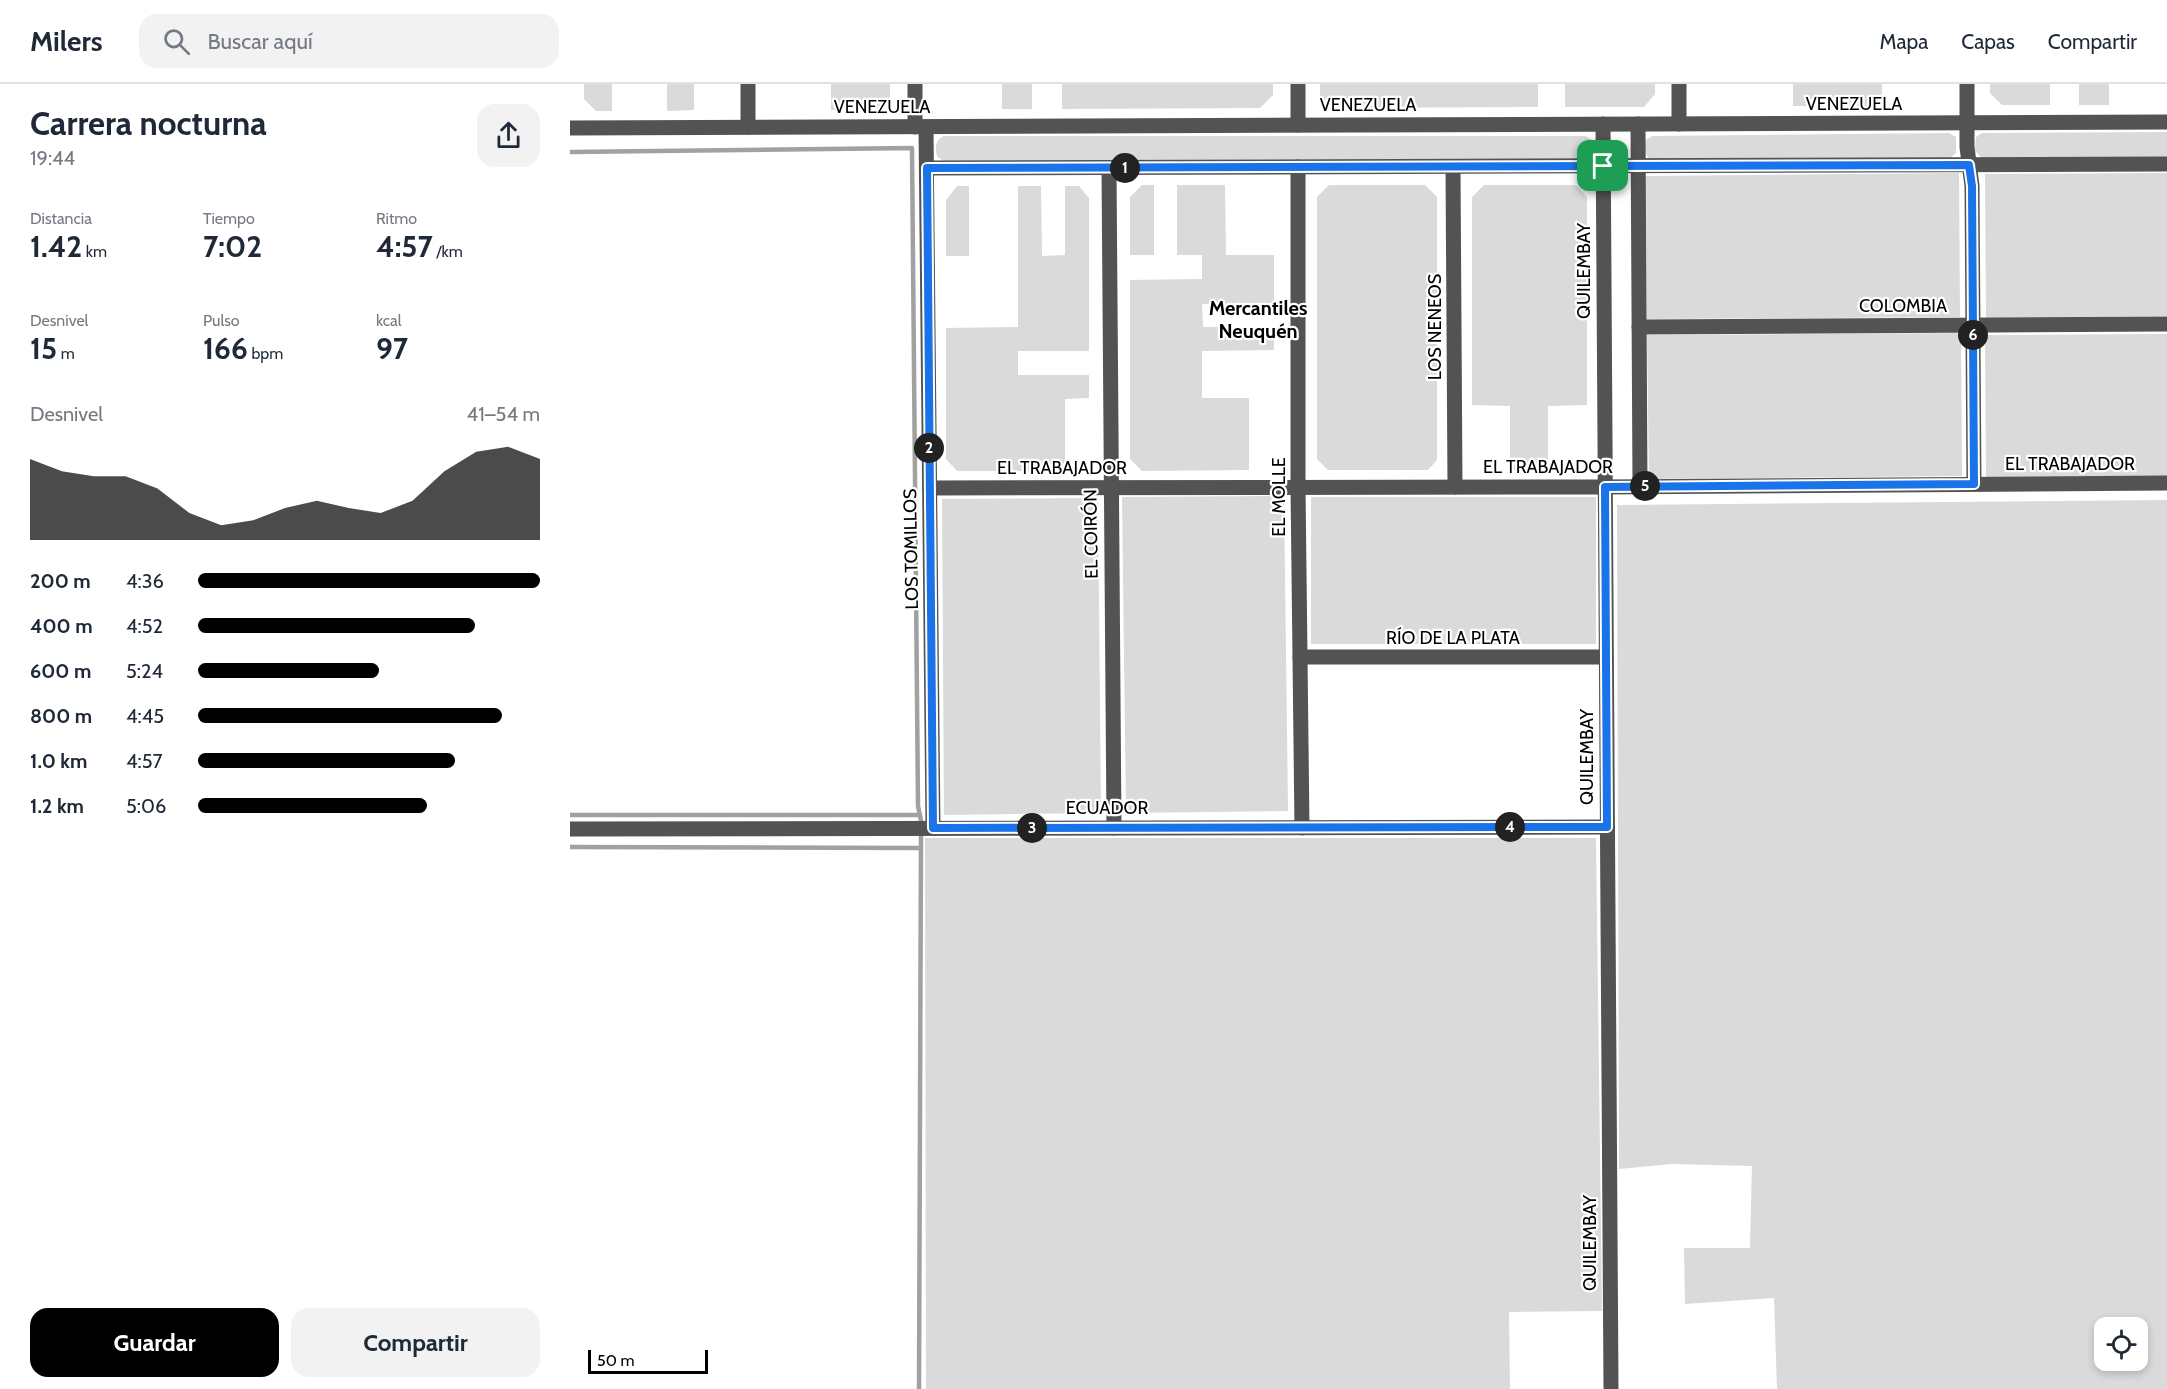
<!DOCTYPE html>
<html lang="es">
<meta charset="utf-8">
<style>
body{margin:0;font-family:Cabin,sans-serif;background:#f2f2f3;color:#1f2937;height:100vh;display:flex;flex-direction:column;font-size:22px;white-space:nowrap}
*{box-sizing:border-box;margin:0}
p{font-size:20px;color:#747a83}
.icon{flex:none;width:33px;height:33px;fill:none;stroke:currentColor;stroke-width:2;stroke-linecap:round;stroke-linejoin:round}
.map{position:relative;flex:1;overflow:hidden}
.sheet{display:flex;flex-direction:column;background:#fff;width:570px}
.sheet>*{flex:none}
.buttons{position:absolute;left:1524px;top:1233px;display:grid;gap:12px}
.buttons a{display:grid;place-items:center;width:54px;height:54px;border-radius:12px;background:#fff;box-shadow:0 3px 9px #0003;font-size:30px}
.scale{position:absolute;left:18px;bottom:15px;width:120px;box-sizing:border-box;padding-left:6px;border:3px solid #000;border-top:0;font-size:16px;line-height:21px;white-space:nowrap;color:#000;-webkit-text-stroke:4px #fff;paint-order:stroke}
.pin{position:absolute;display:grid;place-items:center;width:51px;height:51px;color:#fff;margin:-26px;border-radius:12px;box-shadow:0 3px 9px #0006}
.km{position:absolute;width:30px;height:30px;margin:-15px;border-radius:50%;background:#222;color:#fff;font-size:16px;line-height:30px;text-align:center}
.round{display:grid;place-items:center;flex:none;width:63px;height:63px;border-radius:18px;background:#f2f2f3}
.overview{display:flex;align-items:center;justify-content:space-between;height:102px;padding:0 30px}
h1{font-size:33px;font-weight:700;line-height:45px}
.metrics{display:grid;grid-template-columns:repeat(3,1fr);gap:9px;height:102px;padding:6px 30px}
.metrics div{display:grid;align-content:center}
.metrics b{font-size:30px;font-weight:700}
.metrics small{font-size:16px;font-weight:400}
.metrics p{font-size:16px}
.chart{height:168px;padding:12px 30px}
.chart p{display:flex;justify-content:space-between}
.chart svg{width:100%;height:108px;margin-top:6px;fill:#000;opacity:.7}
.button{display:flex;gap:12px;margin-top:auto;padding:12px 30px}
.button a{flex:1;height:69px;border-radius:18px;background:#000;color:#fff;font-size:24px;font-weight:700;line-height:69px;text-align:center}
.button a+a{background:#f2f2f3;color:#1f2937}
ul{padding:0 30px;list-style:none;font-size:20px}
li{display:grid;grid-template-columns:96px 72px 1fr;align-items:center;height:45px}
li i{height:15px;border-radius:8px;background:#000}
header{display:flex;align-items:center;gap:36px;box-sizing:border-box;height:84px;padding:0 30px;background:#fff;border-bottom:2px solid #e0e1e3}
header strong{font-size:28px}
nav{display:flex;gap:33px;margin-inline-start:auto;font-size:21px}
.search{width:420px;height:54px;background:#f2f2f3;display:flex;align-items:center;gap:15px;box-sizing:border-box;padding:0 21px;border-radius:18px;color:#747a83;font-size:22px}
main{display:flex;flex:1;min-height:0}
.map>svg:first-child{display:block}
.green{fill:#dadada;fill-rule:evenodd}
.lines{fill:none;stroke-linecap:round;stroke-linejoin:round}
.stream{stroke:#a1a1a1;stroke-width:4.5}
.minor{stroke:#535353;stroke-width:15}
.route-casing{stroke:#fff;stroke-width:12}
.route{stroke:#1a73e8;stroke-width:8}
.labels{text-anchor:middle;stroke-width:4.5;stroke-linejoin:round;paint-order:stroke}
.street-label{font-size:18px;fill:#000;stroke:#fff}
.neighbourhood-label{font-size:20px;font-weight:bold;fill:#000;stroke:#fff}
</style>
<header>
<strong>Milers</strong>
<div class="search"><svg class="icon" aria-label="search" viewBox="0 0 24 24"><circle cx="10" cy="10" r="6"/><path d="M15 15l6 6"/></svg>Buscar aquí</div>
<nav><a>Mapa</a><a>Capas</a><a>Compartir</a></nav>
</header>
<main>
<section class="sheet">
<div class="overview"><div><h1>Carrera nocturna</h1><p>19:44</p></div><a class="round"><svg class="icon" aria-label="share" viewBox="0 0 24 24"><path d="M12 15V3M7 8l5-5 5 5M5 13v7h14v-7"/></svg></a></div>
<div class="metrics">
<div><p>Distancia</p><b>1.42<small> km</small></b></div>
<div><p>Tiempo</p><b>7:02</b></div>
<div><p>Ritmo</p><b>4:57<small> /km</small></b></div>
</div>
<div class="metrics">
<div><p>Desnivel</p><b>15<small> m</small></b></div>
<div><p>Pulso</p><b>166<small> bpm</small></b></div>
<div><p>kcal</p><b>97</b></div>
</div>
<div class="chart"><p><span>Desnivel</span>41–54 m</p>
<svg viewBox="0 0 160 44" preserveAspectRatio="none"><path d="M0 44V11L10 16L20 18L30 18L40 23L50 33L60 38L70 36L80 31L90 28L100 31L110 33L120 28L130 16L140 8L150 6L160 11V44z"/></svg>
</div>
<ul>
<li><b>200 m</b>4:36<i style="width:100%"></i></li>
<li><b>400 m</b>4:52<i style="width:81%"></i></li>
<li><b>600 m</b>5:24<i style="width:53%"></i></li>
<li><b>800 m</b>4:45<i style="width:89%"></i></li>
<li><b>1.0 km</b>4:57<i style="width:75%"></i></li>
<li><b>1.2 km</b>5:06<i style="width:67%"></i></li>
</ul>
<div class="button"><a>Guardar</a><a>Compartir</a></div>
</section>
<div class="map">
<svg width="1597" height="1305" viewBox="0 0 1597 1305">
<rect width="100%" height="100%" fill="#fff"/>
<g class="green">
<polygon points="14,0 42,0 42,27 26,27 14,15"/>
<polygon points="97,0 124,0 124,26 97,27"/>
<polygon points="261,0 320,0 320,13 308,26 261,26"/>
<rect x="432" y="0" width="30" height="25"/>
<polygon points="492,0 703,0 703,11 690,24 492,25"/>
<polygon points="750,0 968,0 968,23 763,24 750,12"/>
<polygon points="995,0 1085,0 1085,10 1074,23 995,23"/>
<rect x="1223" y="0" width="89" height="22"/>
<polygon points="1420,0 1480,0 1480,21 1432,21 1420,9"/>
<rect x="1509" y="0" width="30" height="21"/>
<polygon points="1597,48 1597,73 1412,74 1405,67 1406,53 1412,49"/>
<polygon points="1379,49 1386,53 1386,69 1380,74 1079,76 1075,67 1076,56 1082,52"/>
<path d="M374 52H1015L1023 56 1024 70 1020 76 373 77 367 72C365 64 365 56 374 52Z"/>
<polygon points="1389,89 1390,233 1077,235 1076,92"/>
<polygon points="1597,89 1597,232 1416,234 1415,90"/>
<polygon points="572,101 584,101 584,171 560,171 560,113"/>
<polygon points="607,101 655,101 656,171 704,171 704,219 632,220 633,243 704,243 704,266 632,267 632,314 679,314 679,386 572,387 560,375 560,196 632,195 632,171 607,171"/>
<polygon points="759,101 855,101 867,113 867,376 858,386 758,386 747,375 747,113"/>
<polygon points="914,101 1006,101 1017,113 1017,321 978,322 978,386 940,386 940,322 902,321 902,113"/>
<polygon points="387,102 399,102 399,172 376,172 376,116"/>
<polygon points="448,102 471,102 472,172 495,171 495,102 509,102 519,114 519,267 448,267 448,291 519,291 519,314 495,315 495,387 387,387 376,375 376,244 448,243"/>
<polygon points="1391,249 1392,392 1079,395 1077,251"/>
<polygon points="1597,250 1597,393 1416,395 1415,251"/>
<polygon points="714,412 718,727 556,729 552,413"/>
<rect x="741" y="413" width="285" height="147"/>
<polygon points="528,414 531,729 374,731 372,415"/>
<path d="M1597 416V1305H1207L1204 1214 1115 1220 1114 1164H1180L1182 1082 1102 1080 1049 1085 1047 421ZM1534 1244H1568V1276H1534Z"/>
<polygon points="355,754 1026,754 1032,1227 939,1228 940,1305 356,1305"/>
</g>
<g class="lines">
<g class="stream">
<polyline points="0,68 342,64 348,722 351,737"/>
<polyline points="0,731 350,731"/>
<polyline points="0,763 351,764"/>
<polyline points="349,1305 351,751"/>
</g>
<g class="minor">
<polyline points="178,0 178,43"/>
<polyline points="345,0 345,43"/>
<polyline points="728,0 728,41"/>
<polyline points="1109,0 1109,40"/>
<polyline points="1397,0 1397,63 1402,102 1404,400"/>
<polyline points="1033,40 1041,1305"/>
<polyline points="1068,40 1070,402"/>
<polyline points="356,43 363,744"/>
<polyline points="0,44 1597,38"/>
<polyline points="728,83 728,403 732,744"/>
<polyline points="883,83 885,403"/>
<polyline points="357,84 1597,80"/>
<polyline points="539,84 544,744"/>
<polyline points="1069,243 1597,240"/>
<polyline points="360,404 1035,403 1597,399"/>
<polyline points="730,573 1036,573"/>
<polyline points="0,745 1037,743"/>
</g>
</g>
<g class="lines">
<defs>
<polygon id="route" points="1399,81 1402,102 1404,400 1035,403 1037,743 363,744 357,84"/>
</defs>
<use href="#route" class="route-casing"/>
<use href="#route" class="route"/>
</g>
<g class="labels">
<g class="street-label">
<text x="1284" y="26">VENEZUELA</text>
<text x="798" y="27">VENEZUELA</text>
<text x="312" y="29">VENEZUELA</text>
<text transform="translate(1014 187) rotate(-90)" y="6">QUILEMBAY</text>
<text x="1333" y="228">COLOMBIA</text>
<text transform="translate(865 243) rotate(-90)" y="6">LOS NENEOS</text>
<text x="1500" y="386">EL TRABAJADOR</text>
<text x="978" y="389">EL TRABAJADOR</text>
<text x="492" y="390">EL TRABAJADOR</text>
<text transform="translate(709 413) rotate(-90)" y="6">EL MOLLE</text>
<text transform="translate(521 450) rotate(-91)" y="6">EL COIRÓN</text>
<text transform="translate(341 465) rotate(-91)" y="6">LOS TOMILLOS</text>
<text x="883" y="560">RÍO DE LA PLATA</text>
<text transform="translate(1017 673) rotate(-90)" y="6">QUILEMBAY</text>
<text x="537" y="730">ECUADOR</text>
<text transform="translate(1020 1159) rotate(-90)" y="6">QUILEMBAY</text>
</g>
<g class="neighbourhood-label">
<text x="688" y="231">Mercantiles<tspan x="688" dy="23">Neuquén</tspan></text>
</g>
</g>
</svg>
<div class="buttons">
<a><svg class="icon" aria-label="locate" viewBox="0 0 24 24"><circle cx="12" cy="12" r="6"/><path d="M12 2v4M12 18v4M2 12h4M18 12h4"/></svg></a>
</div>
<div class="scale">50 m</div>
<div class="pin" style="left:1033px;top:82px;background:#1e9e55"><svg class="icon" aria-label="arrive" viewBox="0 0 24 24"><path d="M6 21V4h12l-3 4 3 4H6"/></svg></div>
<b class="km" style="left:555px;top:84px">1</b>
<b class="km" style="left:359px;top:364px">2</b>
<b class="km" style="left:462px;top:744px">3</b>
<b class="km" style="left:940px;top:743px">4</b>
<b class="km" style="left:1075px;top:402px">5</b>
<b class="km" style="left:1403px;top:251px">6</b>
</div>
</main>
